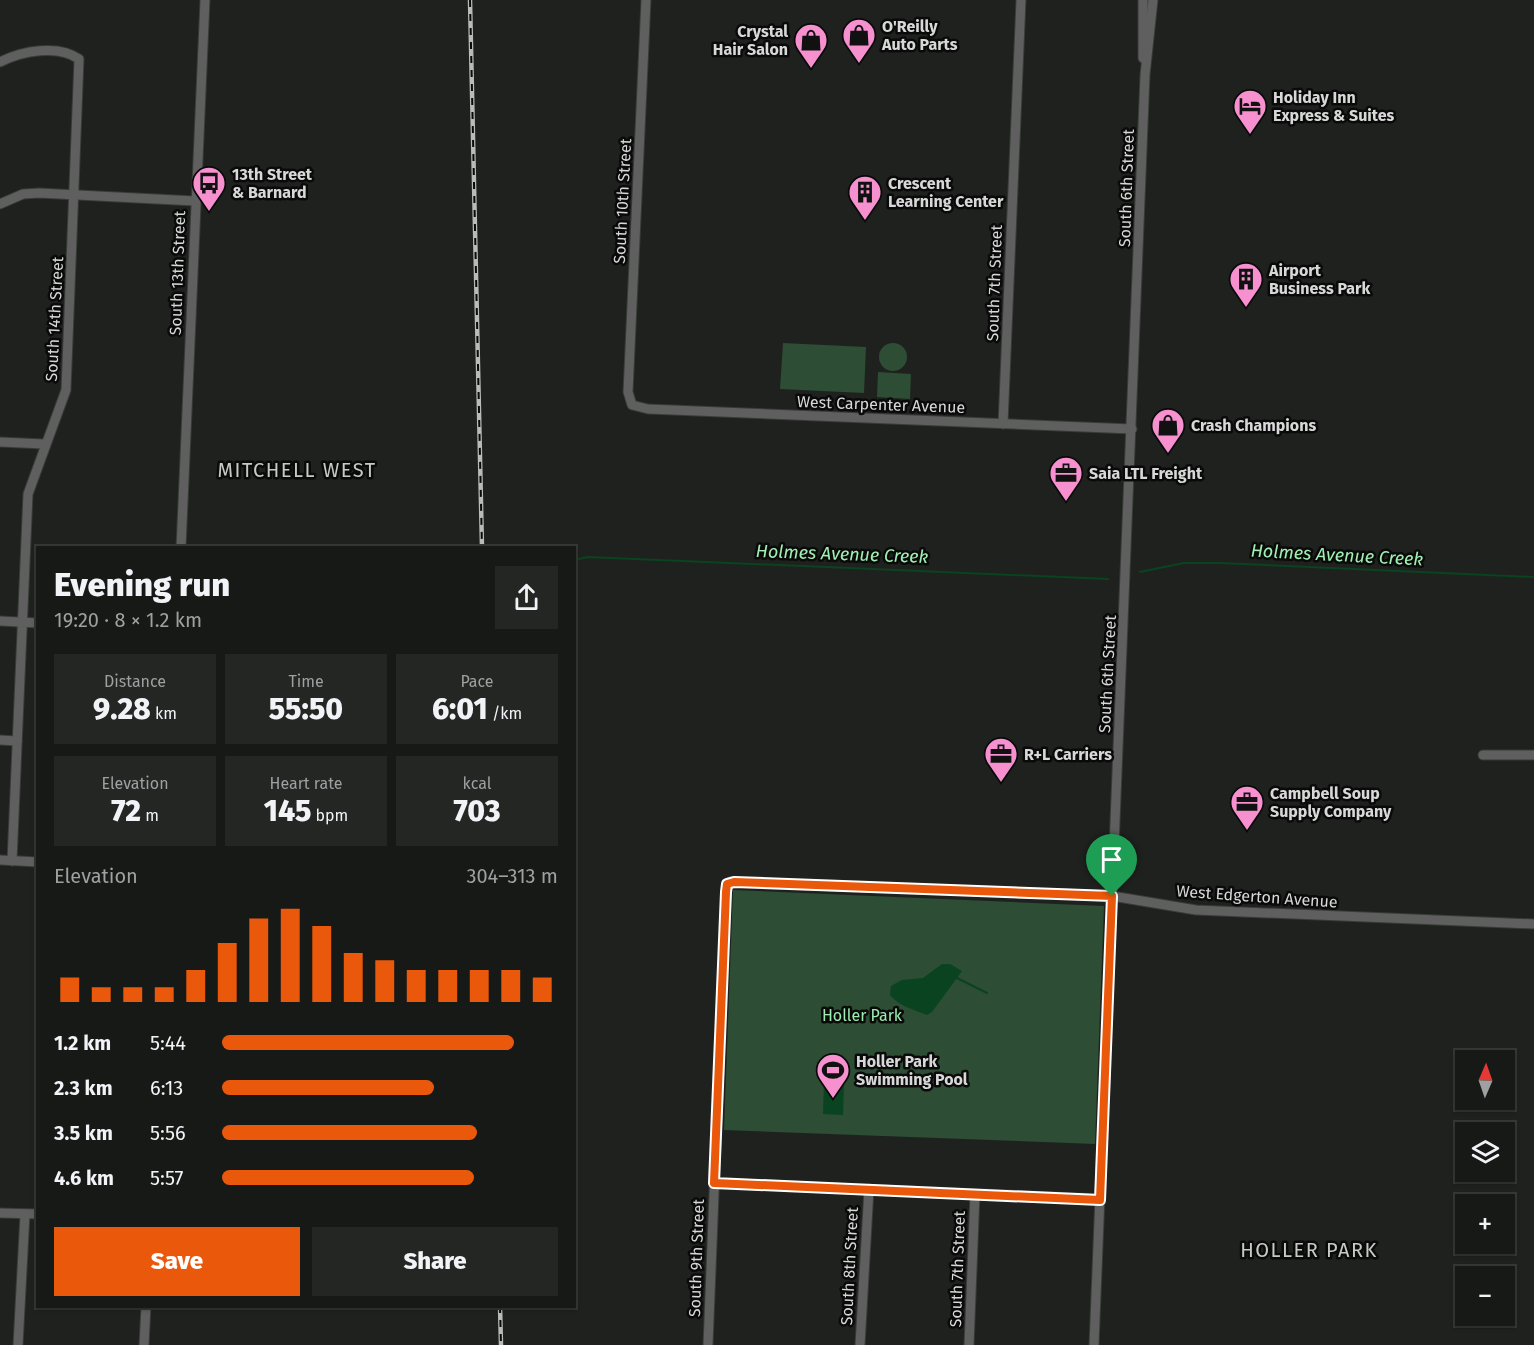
<!DOCTYPE html>
<meta charset="utf-8">
<style>
body{margin:0;font-family:"Fira Sans",sans-serif;background:#242624;color:#f1f3f6;height:100vh;display:flex;flex-direction:column;font-size:22px;white-space:nowrap}
*{box-sizing:border-box;margin:0}
p{font-size:20px;color:#9ea0a1}
.icon{flex:none;width:33px;height:33px;fill:none;stroke:currentColor;stroke-width:2;stroke-linecap:round;stroke-linejoin:round}
.map{position:relative;flex:1;overflow:hidden}
.drawer{position:absolute;left:36px;top:546px;width:540px;height:762px;display:flex;flex-direction:column;background:#171917;border-radius:0px;box-shadow:0 2px 4px #0004,0 0 0 2px #363836}
.drawer>*{flex:none}
.needle{width:39px;rotate:2deg}
.tools{position:absolute;left:1455px;top:1050px;display:grid;gap:12px}
.tools a{display:grid;place-items:center;width:60px;height:60px;border-radius:0px;background:#171917;box-shadow:0 2px 4px #0004,0 0 0 2px #363836;font-size:30px}
.pin{position:absolute;display:grid;place-items:center;width:51px;height:51px;color:#fff;margin:-62px -26px;border-radius:50% 50% 50% 0;rotate:-45deg;box-shadow:0 0 6px #0007}
.pin .icon{rotate:45deg}
.round{display:grid;place-items:center;flex:none;width:63px;height:63px;border-radius:0px;background:#242624}
.headline{display:flex;align-items:center;justify-content:space-between;height:102px;padding:0 18px}
h1{font-size:33px;font-weight:800;line-height:45px}
.metrics{display:grid;grid-template-columns:repeat(3,1fr);gap:9px;height:102px;padding:6px 18px}
.metrics div{display:grid;align-content:center;border-radius:0px;background:#242624;text-align:center}
.metrics b{font-size:30px;font-weight:800}
.metrics small{font-size:16px;font-weight:400}
.metrics p{font-size:16px}
.chart{height:168px;padding:12px 18px}
.chart p{display:flex;justify-content:space-between}
.chart svg{width:100%;height:108px;margin-top:6px;stroke:#ea580c;stroke-width:6}
.primary-button{display:flex;gap:12px;margin-top:auto;padding:12px 18px}
.primary-button a{flex:1;height:69px;border-radius:0px;background:#ea580c;color:#fff;font-size:24px;font-weight:800;line-height:69px;text-align:center}
.primary-button a+a{background:#242624;color:#f1f3f6}
ul{padding:0 18px;list-style:none;font-size:20px}
li{display:grid;grid-template-columns:96px 72px 1fr;align-items:center;height:45px}
li i{height:15px;border-radius:8px;background:#ea580c}
.map>svg:first-child{display:block}
.green{fill:#2d4d35}
.water{fill:#0a431f}
.lines{fill:none;stroke-linecap:round;stroke-linejoin:round}
.stream{stroke:#0a431f;stroke-width:2}
.minor-casing{stroke:#393b39;stroke-width:11}
.minor{stroke:#5e5f5e;stroke-width:9}
.rail-casing{stroke:#b9bbb9;stroke-width:4.5}
.rail{stroke:#090a09;stroke-width:2;stroke-dasharray:7;stroke-linecap:butt}
.route-casing{stroke:#fff;stroke-width:12}
.route{stroke:#ea580c;stroke-width:8}
.labels{text-anchor:middle;stroke-width:5;stroke-linejoin:round;paint-order:stroke}
.poi-label{font-size:16px;font-weight:bold;fill:#d7d8d7;stroke:#090a09;text-anchor:start}
.street-label{font-size:16px;fill:#d7d8d7;stroke:#090a09}
.park-label{font-size:16px;fill:#9decb0;stroke:#090a09}
.water-label{font-size:18px;font-style:italic;fill:#a1f0b3;stroke:#090a09}
.quarter-label{font-size:20px;letter-spacing:1.5px;fill:#c7c9c7;stroke:#090a09}
</style>
<div class="map">
<svg width="1534" height="1345" viewBox="0 0 1534 1345">
<rect width="100%" height="100%" fill="#1f211f"/>
<g class="green">
<circle cx="893" cy="357" r="14"/>
<polygon points="783,343 866,347 864,393 780,389"/>
<polygon points="878,372 911,374 910,399 877,397"/>
<polygon points="733,890 1104,906 1095,1144 724,1130"/>
</g>
<g class="water">
<path d="M942 964H950L962 971 932 1012 927 1015C914 1010 898 1005 890 995L891 986 902 980 923 978Z"/>
<polygon points="824,1083 844,1083 843,1115 823,1114"/>
</g>
<g class="lines">
<g class="stream">
<polyline points="574,560 588,557 1108,579"/>
<polyline points="1140,572 1184,563 1220,563 1534,577"/>
<polyline points="955,977 987,993"/>
</g>
<defs>
<g id="minor">
<polyline points="646,0 628,392 632,405 648,409 1132,429"/>
<polyline points="1143,58 1143,0"/>
<path d="M0 62C22 51 58 44 79 59L66 390 28 494 12 861"/>
<polyline points="0,204 23,194 39,193 195,201"/>
<polyline points="1003,424 1021,0"/>
<polyline points="0,442 44,444"/>
<polyline points="181,548 205,0"/>
<polyline points="0,621 38,623"/>
<polyline points="0,740 17,741"/>
<polyline points="1483,755 1534,755"/>
<polyline points="0,860 38,862"/>
<polyline points="714,1183 1100,1199"/>
<polyline points="0,1213 38,1214"/>
<polyline points="18,1345 25,1214"/>
<polyline points="144,1345 146,1306"/>
<polyline points="708,1345 726,892 730,882 1112,896 1196,910 1534,924"/>
<polyline points="860,1345 869,1189"/>
<polyline points="969,1345 975,1194"/>
<polyline points="1094,1345 1145,75 1153,0"/>
</g>
</defs>
<use href="#minor" class="minor-casing"/>
<use href="#minor" class="minor"/>
<defs>
<g id="rail">
<polyline points="470,0 482,548"/>
<polyline points="500,1306 501,1345"/>
</g>
</defs>
<use href="#rail" class="rail-casing"/>
<use href="#rail" class="rail"/>
</g>
<g class="lines">
<defs>
<polygon id="route" points="734,882 1112,896 1100,1200 714,1183 726,892 727,884"/>
</defs>
<use href="#route" class="route-casing"/>
<use href="#route" class="route"/>
</g>
<defs>
<symbol id="shop-pin" viewBox="-11 -11 22 30"><path d="M0 17L-7.5 6A9.5 9.5 0 1 1 7.5 6Z" fill="#f690cf" stroke="#090a09"/><path d="M-5-2.5h2.3a2.7 3.5 0 0 1 5.4 0H5L5.5 6h-11ZM-1.5-2.5h3a1.5 2.3 0 0 0-3 0Z" fill="#111"/></symbol>
<symbol id="hotel-pin" viewBox="-11 -11 22 30"><path d="M0 17L-7.5 6A9.5 9.5 0 1 1 7.5 6Z" fill="#f690cf" stroke="#090a09"/><path d="M-6-4.5h1.5V1H6V5H4.5V3h-9V5H-6ZM-4 0a1.8 1.8 0 1 1 3.6 0ZM.5 0V-2.5h3Q6-2.5 6 0Z" fill="#111"/></symbol>
<symbol id="bus-pin" viewBox="-11 -11 22 30"><path d="M0 17L-7.5 6A9.5 9.5 0 1 1 7.5 6Z" fill="#f690cf" stroke="#090a09"/><path d="M-5-6H5V4H4V6H2V4H-2V6H-4V4H-5ZM-3.5-4V0h7V-4ZM-3.5 1.2v1.5H-2V1.2ZM2 1.2v1.5H3.5V1.2Z" fill="#111"/></symbol>
<symbol id="building-pin" viewBox="-11 -11 22 30"><path d="M0 17L-7.5 6A9.5 9.5 0 1 1 7.5 6Z" fill="#f690cf" stroke="#090a09"/><path d="M-4-6H4V6H1V3H-1V6H-4ZM-2.5-4.3h1.7v1.8h-1.7ZM.8-4.3h1.7v1.8H.8ZM-2.5-1h1.7V.8h-1.7ZM.8-1h1.7V.8H.8Z" fill="#111"/></symbol>
<symbol id="office-pin" viewBox="-11 -11 22 30"><path d="M0 17L-7.5 6A9.5 9.5 0 1 1 7.5 6Z" fill="#f690cf" stroke="#090a09"/><path d="M-6-3h4V-5.5h4V-3h4V5H-6ZM-1-4.5V-3h2v-1.5ZM-6 0V1H6V0Z" fill="#111"/></symbol>
<symbol id="stadium-pin" viewBox="-11 -11 22 30"><path d="M0 17L-7.5 6A9.5 9.5 0 1 1 7.5 6Z" fill="#f690cf" stroke="#090a09"/><path d="M0-5a6.5 5 0 1 0 0 10a6.5 5 0 1 0 0-10ZM-3.5-1.8h7v3.6h-7Z" fill="#111"/></symbol>
</defs>
<g fill-rule="evenodd">
<use href="#shop-pin" x="840" y="16" width="38" height="52"/>
<use href="#shop-pin" x="792" y="21" width="38" height="52"/>
<use href="#hotel-pin" x="1231" y="87" width="38" height="52"/>
<use href="#bus-pin" x="190" y="164" width="38" height="52"/>
<use href="#building-pin" x="846" y="173" width="38" height="52"/>
<use href="#building-pin" x="1227" y="260" width="38" height="52"/>
<use href="#shop-pin" x="1149" y="406" width="38" height="52"/>
<use href="#office-pin" x="1047" y="454" width="38" height="52"/>
<use href="#office-pin" x="982" y="735" width="38" height="52"/>
<use href="#office-pin" x="1228" y="783" width="38" height="52"/>
<use href="#stadium-pin" x="814" y="1051" width="38" height="52"/>
</g>
<g class="labels">
<g class="poi-label">
<text x="882" y="32">O'Reilly<tspan x="882" dy="18">Auto Parts</tspan></text>
<text x="788" y="37" text-anchor="end">Crystal<tspan x="788" dy="18">Hair Salon</tspan></text>
<text x="1273" y="103">Holiday Inn<tspan x="1273" dy="18">Express &amp; Suites</tspan></text>
<text x="232" y="180">13th Street<tspan x="232" dy="18">&amp; Barnard</tspan></text>
<text x="888" y="189">Crescent<tspan x="888" dy="18">Learning Center</tspan></text>
<text x="1269" y="276">Airport<tspan x="1269" dy="18">Business Park</tspan></text>
<text x="1191" y="431">Crash Champions</text>
<text x="1089" y="479">Saia LTL Freight</text>
<text x="1024" y="760">R+L Carriers</text>
<text x="1270" y="799">Campbell Soup<tspan x="1270" dy="18">Supply Company</tspan></text>
<text x="856" y="1067">Holler Park<tspan x="856" dy="18">Swimming Pool</tspan></text>
</g>
<g class="street-label">
<text transform="translate(1126 188) rotate(-88)" y="6">South 6th Street</text>
<text transform="translate(622 201) rotate(-87)" y="6">South 10th Street</text>
<text transform="translate(177 273) rotate(-88)" y="6">South 13th Street</text>
<text transform="translate(994 283) rotate(-88)" y="6">South 7th Street</text>
<text transform="translate(54 319) rotate(-87)" y="6">South 14th Street</text>
<text transform="translate(881 404) rotate(2)" y="6">West Carpenter Avenue</text>
<text transform="translate(1107 674) rotate(-87)" y="6">South 6th Street</text>
<text transform="translate(1257 896) rotate(4)" y="6">West Edgerton Avenue</text>
<text transform="translate(696 1258) rotate(-88)" y="6">South 9th Street</text>
<text transform="translate(849 1266) rotate(-87)" y="6">South 8th Street</text>
<text transform="translate(957 1269) rotate(-88)" y="6">South 7th Street</text>
</g>
<g class="park-label">
<text x="862" y="1021">Holler Park</text>
</g>
<g class="water-label">
<text transform="translate(842 554) rotate(2)" y="6">Holmes Avenue Creek</text>
<text transform="translate(1337 555) rotate(3)" y="6">Holmes Avenue Creek</text>
</g>
<g class="quarter-label">
<text x="297" y="477">MITCHELL WEST</text>
<text x="1309" y="1257">HOLLER PARK</text>
</g>
</g>
</svg>
<div class="tools">
<a><svg class="needle" viewBox="-14 -14 28 28"><path d="M0-13l5 13h-10z" fill="#e53935"/><path d="M0 13l5-13h-10z" fill="#9ea0a1"/></svg></a>
<a><svg class="icon" aria-label="layers" viewBox="0 0 24 24"><path d="M12 4l9 5-9 5-9-5zM3 14l9 5 9-5"/></svg></a>
<a>+</a>
<a>−</a>
</div>
<div class="pin" style="left:1112px;top:896px;background:#1e9e55"><svg class="icon" aria-label="arrive" viewBox="0 0 24 24"><path d="M6 21V4h12l-3 4 3 4H6"/></svg></div>
<section class="drawer">
<div class="headline"><div><h1>Evening run</h1><p>19:20 · 8 × 1.2 km</p></div><a class="round"><svg class="icon" aria-label="share" viewBox="0 0 24 24"><path d="M12 15V3M7 8l5-5 5 5M5 13v7h14v-7"/></svg></a></div>
<div class="metrics">
<div><p>Distance</p><b>9.28<small> km</small></b></div>
<div><p>Time</p><b>55:50</b></div>
<div><p>Pace</p><b>6:01<small> /km</small></b></div>
</div>
<div class="metrics">
<div><p>Elevation</p><b>72<small> m</small></b></div>
<div><p>Heart rate</p><b>145<small> bpm</small></b></div>
<div><p>kcal</p><b>703</b></div>
</div>
<div class="chart"><p><span>Elevation</span>304–313 m</p>
<svg viewBox="0 0 160 44" preserveAspectRatio="none"><path d="M5 44V34M15 44V38M25 44V38M35 44V38M45 44V31M55 44V20M65 44V10M75 44V6M85 44V13M95 44V24M105 44V27M115 44V31M125 44V31M135 44V31M145 44V31M155 44V34"/></svg>
</div>
<ul>
<li><b>1.2 km</b>5:44<i style="width:87%"></i></li>
<li><b>2.3 km</b>6:13<i style="width:63%"></i></li>
<li><b>3.5 km</b>5:56<i style="width:76%"></i></li>
<li><b>4.6 km</b>5:57<i style="width:75%"></i></li>
</ul>
<div class="primary-button"><a>Save</a><a>Share</a></div>
</section>
</div>
